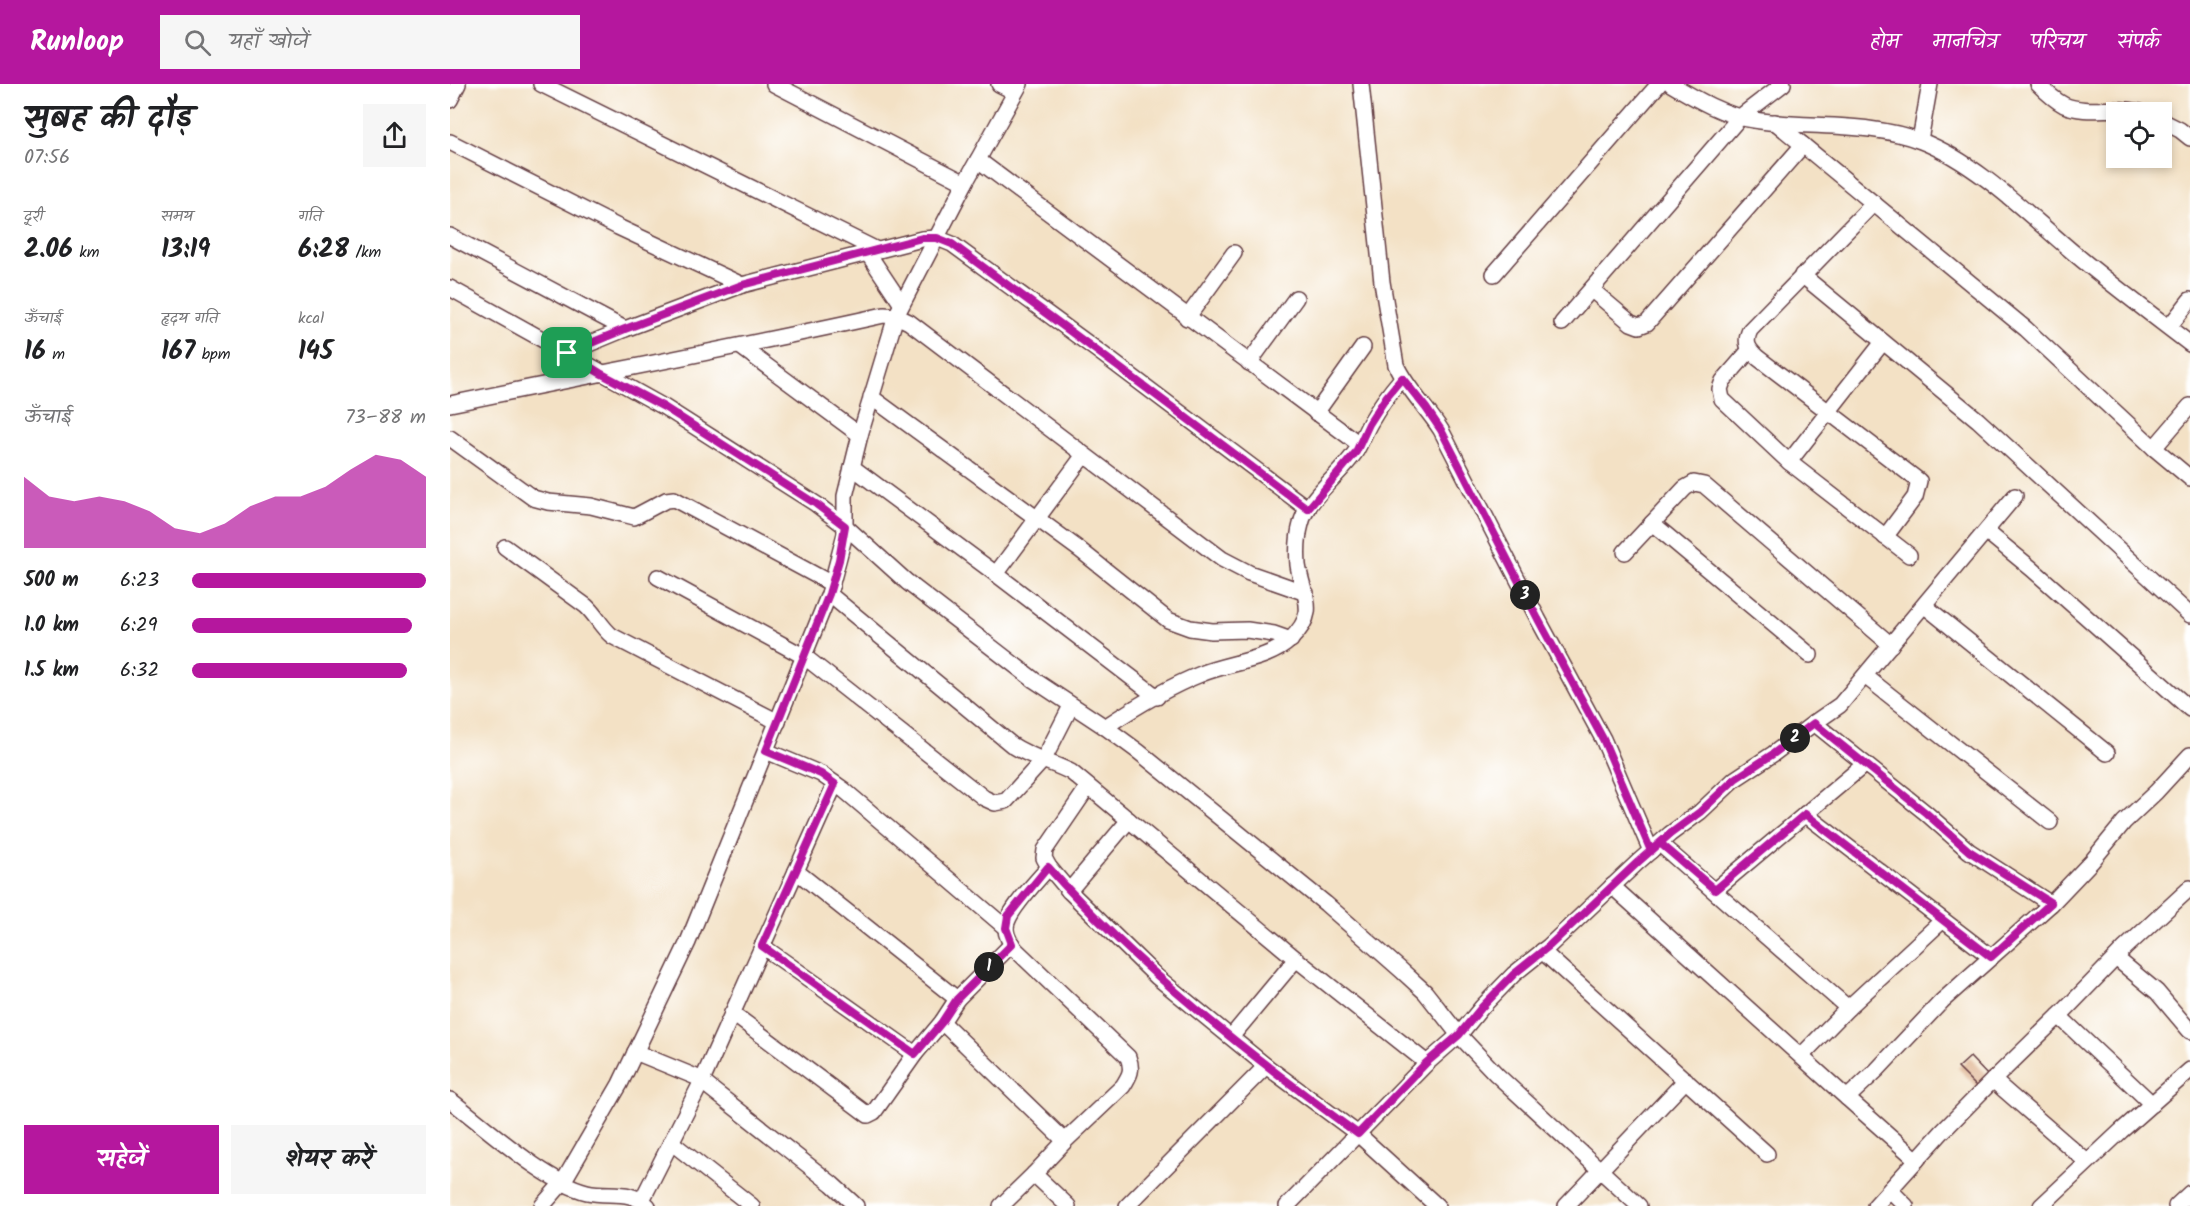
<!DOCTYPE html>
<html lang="hi">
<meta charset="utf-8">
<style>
body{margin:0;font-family:Kalam,"Playpen Sans Deva",sans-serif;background:#f6f6f6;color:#202124;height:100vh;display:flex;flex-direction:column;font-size:22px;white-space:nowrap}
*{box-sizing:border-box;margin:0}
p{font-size:20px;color:#757577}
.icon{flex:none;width:33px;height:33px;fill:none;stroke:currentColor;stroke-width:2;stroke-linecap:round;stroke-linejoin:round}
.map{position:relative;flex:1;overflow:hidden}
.side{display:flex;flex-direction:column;background:#fff;width:450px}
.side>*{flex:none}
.fabs{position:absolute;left:1656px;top:18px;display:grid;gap:12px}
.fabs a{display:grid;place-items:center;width:66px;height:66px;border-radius:0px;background:#fff;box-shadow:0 3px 9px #0003;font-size:30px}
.pin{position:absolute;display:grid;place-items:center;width:51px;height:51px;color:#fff;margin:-26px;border-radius:12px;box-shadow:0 3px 9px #0006}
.km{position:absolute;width:30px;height:30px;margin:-15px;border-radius:50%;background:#222;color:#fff;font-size:16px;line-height:30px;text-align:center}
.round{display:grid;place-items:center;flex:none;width:63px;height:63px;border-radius:0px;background:#f6f6f6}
.overview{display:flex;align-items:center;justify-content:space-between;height:102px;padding:0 24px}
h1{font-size:33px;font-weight:700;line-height:45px}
.figures{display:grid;grid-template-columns:repeat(3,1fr);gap:9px;height:102px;padding:6px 24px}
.figures div{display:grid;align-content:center}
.figures b{font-size:26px;font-weight:700}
.figures small{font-size:16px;font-weight:400}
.figures p{font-size:16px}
.chart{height:168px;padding:12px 24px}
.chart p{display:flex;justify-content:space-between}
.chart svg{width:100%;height:108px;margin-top:6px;fill:#b5179e;opacity:.7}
.action{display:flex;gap:12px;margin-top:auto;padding:12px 24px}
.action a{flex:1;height:69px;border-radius:0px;background:#b5179e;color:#fff;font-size:24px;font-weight:700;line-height:69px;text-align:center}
.action a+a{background:#f6f6f6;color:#202124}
ul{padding:0 24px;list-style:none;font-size:20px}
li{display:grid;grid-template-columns:96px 72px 1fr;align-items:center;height:45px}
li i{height:15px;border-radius:8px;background:#b5179e}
header{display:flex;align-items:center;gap:36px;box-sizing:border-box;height:84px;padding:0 30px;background:#b5179e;color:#fff}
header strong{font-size:28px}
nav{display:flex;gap:33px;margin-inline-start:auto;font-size:21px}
.search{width:420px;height:54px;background:#f6f6f6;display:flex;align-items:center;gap:15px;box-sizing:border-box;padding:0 21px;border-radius:0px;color:#757577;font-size:22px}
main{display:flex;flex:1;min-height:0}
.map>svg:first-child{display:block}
.building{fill:#d8a479}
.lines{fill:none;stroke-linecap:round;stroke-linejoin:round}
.minor-casing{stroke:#633c42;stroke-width:18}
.minor{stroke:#fff;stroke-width:15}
.route-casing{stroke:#fff;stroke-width:12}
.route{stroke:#b5179e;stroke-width:8}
</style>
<header>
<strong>Runloop</strong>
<div class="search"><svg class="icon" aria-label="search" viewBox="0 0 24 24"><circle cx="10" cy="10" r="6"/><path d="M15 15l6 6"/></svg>यहाँ खोजें</div>
<nav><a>होम</a><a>मानचित्र</a><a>परिचय</a><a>संपर्क</a></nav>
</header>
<main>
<section class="side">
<div class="overview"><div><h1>सुबह की दौड़</h1><p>07:56</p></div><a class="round"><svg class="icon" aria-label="share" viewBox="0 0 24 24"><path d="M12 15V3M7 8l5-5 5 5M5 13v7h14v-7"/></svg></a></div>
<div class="figures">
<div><p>दूरी</p><b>2.06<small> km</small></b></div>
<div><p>समय</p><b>13:19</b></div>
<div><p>गति</p><b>6:28<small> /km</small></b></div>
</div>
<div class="figures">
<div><p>ऊँचाई</p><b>16<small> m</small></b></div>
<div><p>हृदय गति</p><b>167<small> bpm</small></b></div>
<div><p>kcal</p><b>145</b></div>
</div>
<div class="chart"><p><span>ऊँचाई</span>73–88 m</p>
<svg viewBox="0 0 160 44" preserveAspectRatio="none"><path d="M0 44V15L10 23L20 25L30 23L40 25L50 29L60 36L70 38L80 34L90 27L100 23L110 23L120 19L130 12L140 6L150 8L160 15V44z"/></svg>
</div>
<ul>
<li><b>500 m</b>6:23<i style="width:100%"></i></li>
<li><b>1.0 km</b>6:29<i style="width:94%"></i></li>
<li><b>1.5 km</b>6:32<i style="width:92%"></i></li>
</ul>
<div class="action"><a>सहेजें</a><a>शेयर करें</a></div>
</section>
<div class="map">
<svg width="1740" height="1122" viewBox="0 0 1740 1122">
<rect width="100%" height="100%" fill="#fff"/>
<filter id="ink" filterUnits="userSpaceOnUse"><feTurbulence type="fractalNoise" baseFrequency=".0167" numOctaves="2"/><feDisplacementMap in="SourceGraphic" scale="12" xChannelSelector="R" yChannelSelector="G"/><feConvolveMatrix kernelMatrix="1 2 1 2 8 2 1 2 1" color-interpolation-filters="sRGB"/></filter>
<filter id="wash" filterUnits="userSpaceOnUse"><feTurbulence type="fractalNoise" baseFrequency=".008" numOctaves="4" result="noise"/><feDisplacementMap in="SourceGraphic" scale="24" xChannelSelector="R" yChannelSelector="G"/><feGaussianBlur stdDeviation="1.35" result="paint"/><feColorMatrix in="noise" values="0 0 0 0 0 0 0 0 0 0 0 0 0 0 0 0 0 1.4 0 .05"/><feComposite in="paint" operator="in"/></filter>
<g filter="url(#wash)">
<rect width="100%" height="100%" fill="#f3e1c5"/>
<g id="blocks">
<polygon class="building" points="1520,973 1541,995 1530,1006 1508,984"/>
</g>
</g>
<g filter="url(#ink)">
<use href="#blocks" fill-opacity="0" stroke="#633c42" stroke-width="1.5"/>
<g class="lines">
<defs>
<g id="minor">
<polyline points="91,0 425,165"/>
<polyline points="324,0 515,99"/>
<polyline points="549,0 565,8"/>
<path d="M911 0 932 198 946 281C957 305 977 324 991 346L1088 535 1153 655 1201 767"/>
<path d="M1221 0C1246 15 1275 32 1304 36 1359 45 1418 37 1471 57 1526 78 1580 132 1625 170 1662 201 1701 230 1740 260"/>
<path d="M1588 0C1596 8 1604 16 1614 21 1638 31 1665 21 1690 28"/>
<polyline points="0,16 8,0"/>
<polyline points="1712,37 1730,46 1740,54"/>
<polyline points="1325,38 1576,245 1704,364 1740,394"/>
<polyline points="1470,56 1480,0"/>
<polyline points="0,58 168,143 292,201"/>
<polyline points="528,76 909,360"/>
<path d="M1424 119 1300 246C1294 259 1298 265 1308 274L1469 397 1465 413 1435 453"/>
<polyline points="0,152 175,245"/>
<polyline points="417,168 451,219"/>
<polyline points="1044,190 1209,0"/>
<polyline points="1352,191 1528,336 1740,531"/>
<polyline points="0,204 214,323 366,420 395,442 457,498 584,596 655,643 689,668 876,820 951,886 975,908 1009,951 1046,990 1189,1122"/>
<polyline points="1142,206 1181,239 1189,242 1197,239 1353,61"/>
<polyline points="737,234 784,169"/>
<polyline points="1112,239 1290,33 1333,0"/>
<polyline points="1719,243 1740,216"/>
<polyline points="291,263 410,351"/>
<polyline points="1299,267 1273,297 1270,305 1272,315 1339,378 1459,471"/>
<polyline points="117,269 175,245 292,201 472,155 487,154 502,160 651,269 858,425"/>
<polyline points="799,279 846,214"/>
<polyline points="421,313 630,466 718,536 740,544 762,547 797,546 824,550 841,556"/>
<path d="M0 320C145 290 290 263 434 231L446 232 459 238 772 475 799 489 856 509"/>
<polyline points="866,329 913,263"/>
<polyline points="0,354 83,414 98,418 141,422 184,433 216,416 224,415 382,500"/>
<polyline points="1704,364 1740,322"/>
<polyline points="1339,378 1433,258"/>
<polyline points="402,383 546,490 707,613"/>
<polyline points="1202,439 1360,571"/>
<polyline points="1537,448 1582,485 1740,625"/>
<path d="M55 463 136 522C146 531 151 543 162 552L328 638"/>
<polyline points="1175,468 1235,404 1244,399 1254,401 1441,561"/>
<polyline points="546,490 634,371"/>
<polyline points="208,493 355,573 534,714 545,719 556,717 594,675 621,622"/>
<path d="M379 510 562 661C580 673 601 678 621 688L846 875 977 979"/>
<polyline points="1475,522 1657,669"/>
<polyline points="1415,592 1600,738"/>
<polyline points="1364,639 1390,621 1565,412"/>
<path d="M655 643C685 623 718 603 751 590 777 579 820 576 840 556 870 527 853 514 848 481 847 467 847 454 851 440 857 413 891 391 906 367 911 358 915 348 920 339 929 323 940 308 952 294"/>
<polyline points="316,667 371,690 394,706 556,844"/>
<polyline points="638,703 595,766 594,774 599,783 619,807 707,893 816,982 908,1050 987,1122"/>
<polyline points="1355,730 1541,873"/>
<polyline points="1210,760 1398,924"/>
<path d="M599 783C588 796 555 829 556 845 556 853 561 860 566 866L678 973C683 986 680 991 673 1002L615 1057"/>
<polyline points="346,787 507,915"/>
<polyline points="1162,802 1397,1014 1427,986 1492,917 1601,820 1642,777 1674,738 1706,708 1740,671"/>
<polyline points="1265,806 1415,680"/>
<polyline points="619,807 679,736"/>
<polyline points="312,862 465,970"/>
<polyline points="1092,867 1317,1070"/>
<polyline points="1666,874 1707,908 1740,947"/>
<polyline points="282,929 418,1031 424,1028 465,970 492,938 507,915 562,860"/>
<polyline points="1609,932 1702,1020"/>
<polyline points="492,938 615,1057 584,1090"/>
<polyline points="781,953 846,875"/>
<polyline points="185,968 246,993 382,1100 406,1122"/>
<polyline points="1351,972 1398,924 1493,836"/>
<polyline points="1543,996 1637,1078"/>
<polyline points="1397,1014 1467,1076"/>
<path d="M0 1016C36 1043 95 1098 137 1108 159 1113 181 1105 198 1122"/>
<polyline points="221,1058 302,1122"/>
<polyline points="1440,1106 1456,1122"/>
<polyline points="192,1116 252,997 385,700"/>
<polyline points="92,1122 113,1098 170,1000 238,858 379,510 395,450 395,412 410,351 446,232 515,99 570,0"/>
<polyline points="551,1122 584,1090 618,1122"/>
<polyline points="677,1122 816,982"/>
<polyline points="837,1122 977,979 1009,951 1032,923 1064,890 1099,862 1188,778 1220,750 1250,728 1285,695 1323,670 1364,639 1476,729 1519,767 1601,820"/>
<polyline points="1116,1122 1236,996"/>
<polyline points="1425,1122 1492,1048 1543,996 1615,926 1675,864 1740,804"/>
<polyline points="1591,1122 1671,1047 1740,986"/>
<polyline points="1726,1122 1740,1109"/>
</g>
</defs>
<use href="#minor" class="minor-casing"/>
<use href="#minor" class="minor"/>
</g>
</g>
<g class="lines" filter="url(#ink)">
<defs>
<path id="route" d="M117 269 150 289 214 323 366 420 395 442 389 476 379 510 316 667 371 690 385 700 312 862 465 970 492 938 507 915 562 860 556 844 558 832 598 783C690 886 797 969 908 1050L976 979 1009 951 1032 923 1064 890 1099 862 1188 778 1220 750 1250 728 1285 695 1323 670 1364 639 1476 729 1519 767 1601 819 1541 873 1355 730 1265 806 1210 759 1201 767 1153 655 1088 535 991 346 976 324 952 294 937 312 919 340 906 368 858 425 651 270 502 160 487 154H472L292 201 175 245 117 269"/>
</defs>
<use href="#route" class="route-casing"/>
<use href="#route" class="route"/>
</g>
</svg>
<div class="fabs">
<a><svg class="icon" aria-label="locate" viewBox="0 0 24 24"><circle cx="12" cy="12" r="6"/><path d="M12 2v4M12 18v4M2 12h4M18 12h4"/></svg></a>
</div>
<div class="pin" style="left:117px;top:269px;background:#1e9e55"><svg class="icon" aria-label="arrive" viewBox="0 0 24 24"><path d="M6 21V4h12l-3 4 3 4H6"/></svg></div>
<b class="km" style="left:539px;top:883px">1</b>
<b class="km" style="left:1345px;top:654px">2</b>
<b class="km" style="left:1075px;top:511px">3</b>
</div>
</main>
